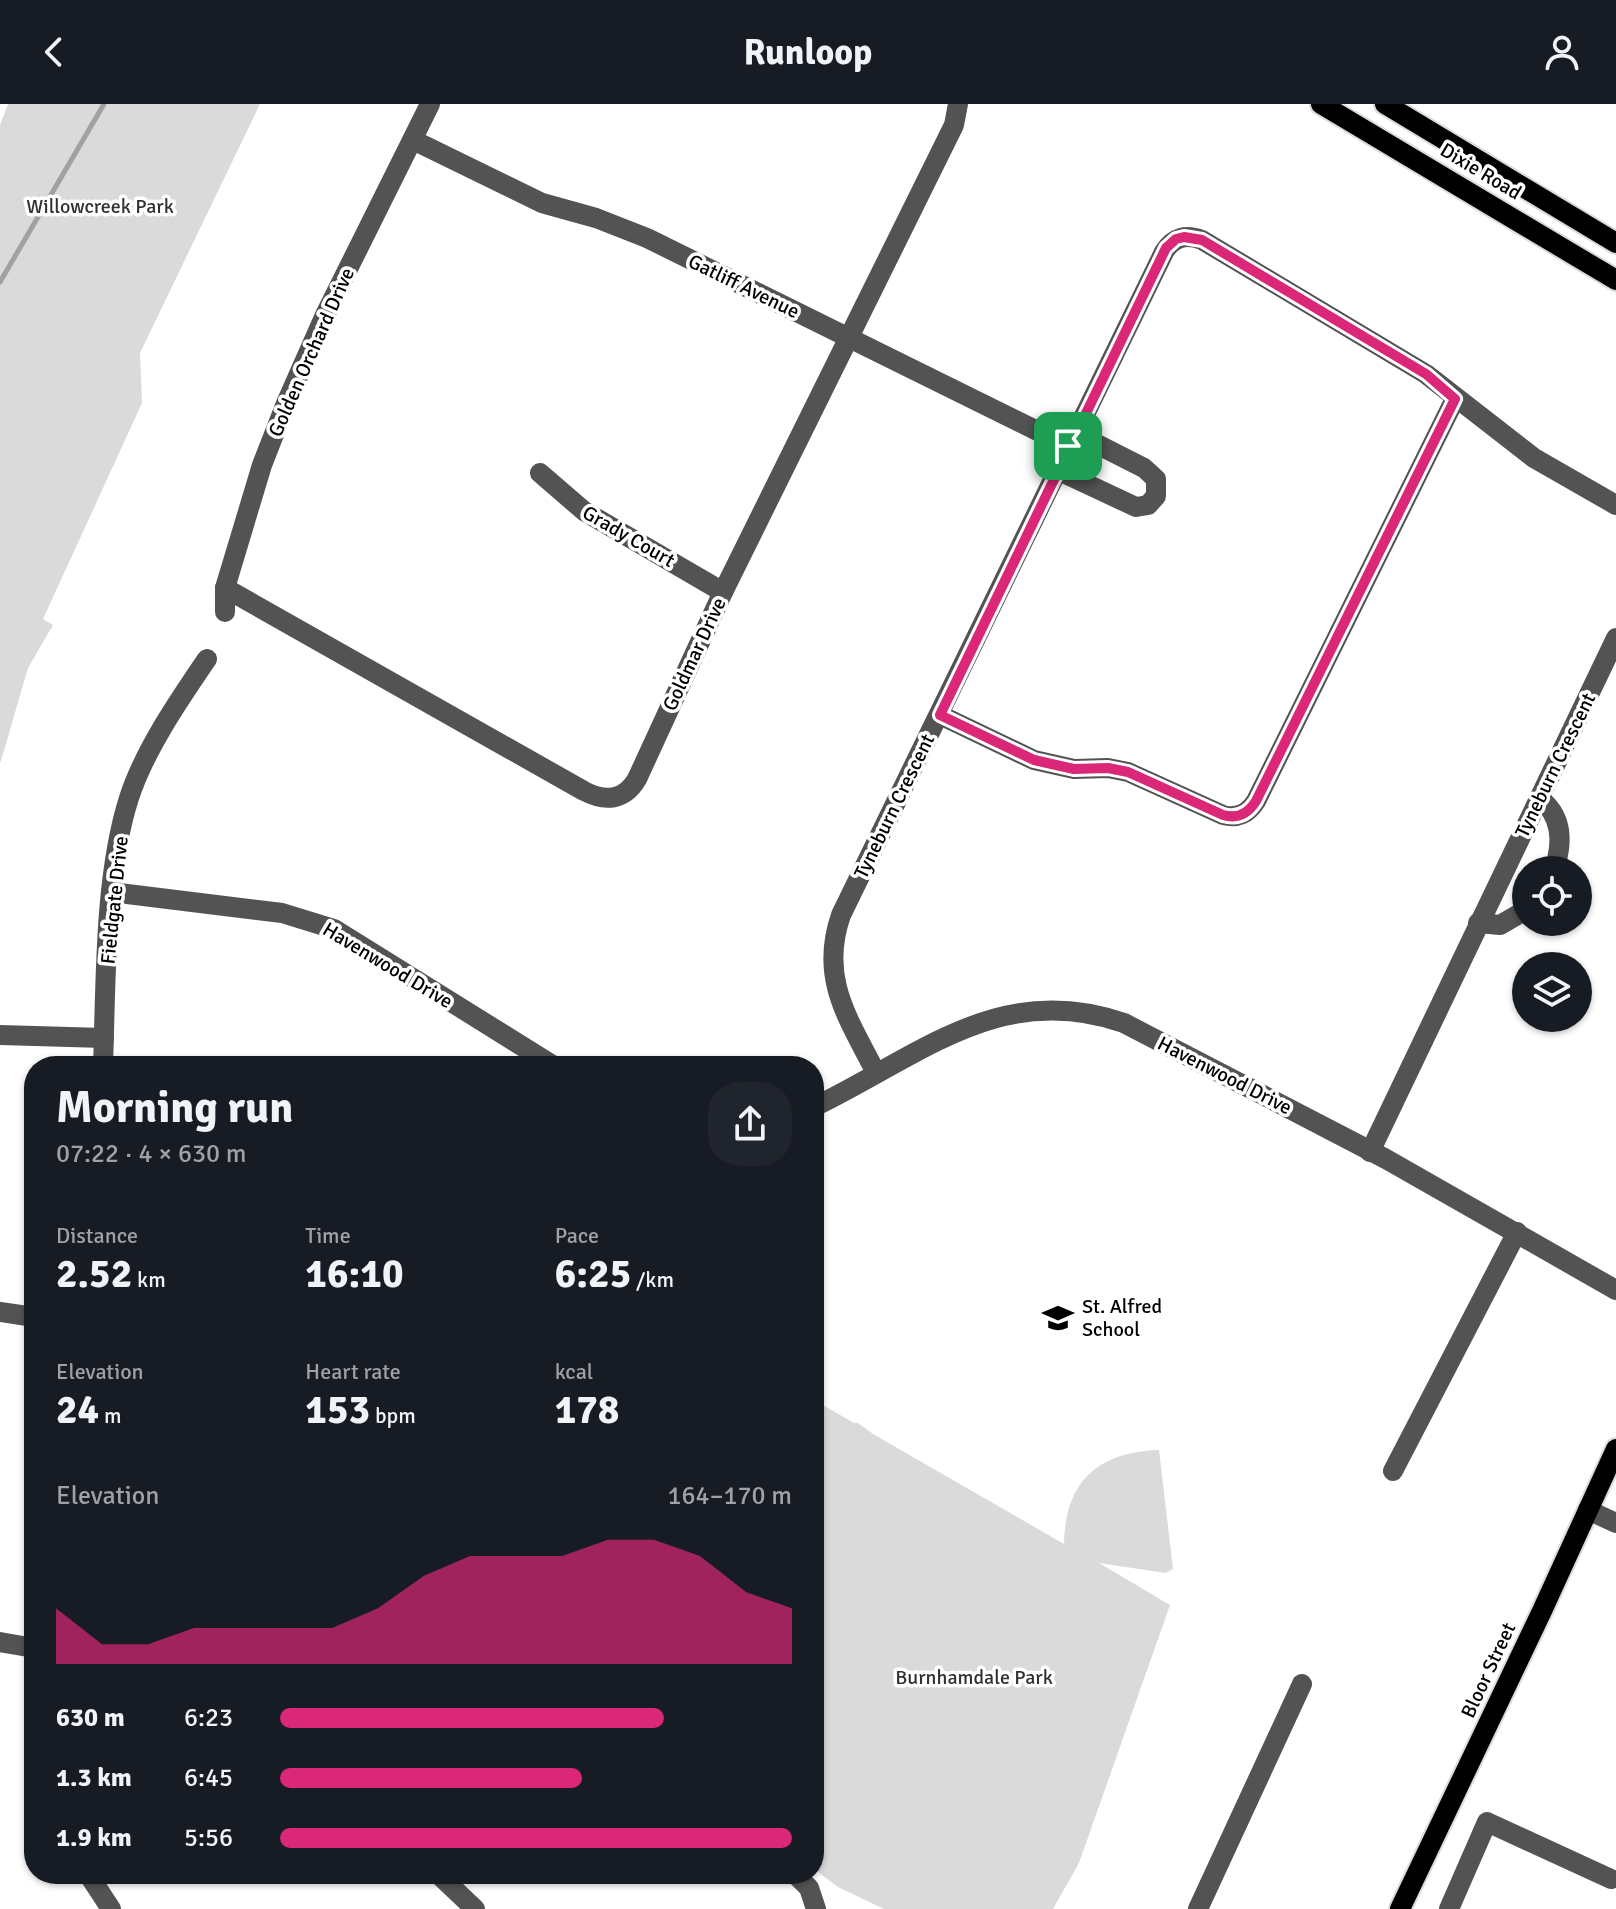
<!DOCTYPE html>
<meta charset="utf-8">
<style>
body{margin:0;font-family:Signika,sans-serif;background:#20242c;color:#f1f3f6;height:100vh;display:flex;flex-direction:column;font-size:30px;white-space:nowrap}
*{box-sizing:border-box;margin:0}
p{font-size:26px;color:#9ea1a6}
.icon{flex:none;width:44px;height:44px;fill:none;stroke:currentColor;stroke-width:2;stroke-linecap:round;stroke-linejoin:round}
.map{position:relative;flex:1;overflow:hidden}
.side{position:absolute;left:24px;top:952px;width:800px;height:828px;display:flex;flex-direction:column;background:#171b24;border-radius:32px;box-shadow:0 2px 6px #0004}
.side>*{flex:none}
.buttons{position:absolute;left:1512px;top:752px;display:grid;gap:16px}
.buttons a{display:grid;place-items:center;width:80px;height:80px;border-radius:50%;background:#171b24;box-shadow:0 2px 6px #0004;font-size:40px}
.pin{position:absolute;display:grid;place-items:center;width:68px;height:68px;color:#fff;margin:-34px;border-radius:16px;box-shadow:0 4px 12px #0006}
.round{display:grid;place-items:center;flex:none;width:84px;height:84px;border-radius:32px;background:#20242c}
.headline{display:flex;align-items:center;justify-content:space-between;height:136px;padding:0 32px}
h1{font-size:44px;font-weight:800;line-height:60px}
.figures{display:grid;grid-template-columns:repeat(3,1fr);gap:12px;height:136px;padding:8px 32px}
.figures div{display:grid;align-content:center}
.figures b{font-size:40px;font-weight:800}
.figures small{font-size:22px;font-weight:400}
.figures p{font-size:22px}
.chart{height:224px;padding:16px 32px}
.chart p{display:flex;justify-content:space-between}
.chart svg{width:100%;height:144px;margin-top:8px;fill:#db2777;opacity:.7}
ul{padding:0 32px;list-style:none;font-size:26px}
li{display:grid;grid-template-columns:128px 96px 1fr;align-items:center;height:60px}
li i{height:20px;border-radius:10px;background:#db2777}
header{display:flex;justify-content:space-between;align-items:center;height:104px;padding:0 32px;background:#171b24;font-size:36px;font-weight:800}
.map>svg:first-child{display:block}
.green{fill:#dadada}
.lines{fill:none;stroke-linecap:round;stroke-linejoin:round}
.stream{stroke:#a1a1a1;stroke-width:5}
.major-casing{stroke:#dbdbdb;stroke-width:24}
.minor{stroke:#535353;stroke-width:20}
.major{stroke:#000;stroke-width:20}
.route-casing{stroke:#fff;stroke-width:16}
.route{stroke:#db2777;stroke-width:10}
.labels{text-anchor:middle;stroke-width:7;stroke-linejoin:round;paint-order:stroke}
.street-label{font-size:20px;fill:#000;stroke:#fff}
.park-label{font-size:20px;fill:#313131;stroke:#fff}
.poi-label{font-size:20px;fill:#000;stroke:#fff;text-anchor:start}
</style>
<header><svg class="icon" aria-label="back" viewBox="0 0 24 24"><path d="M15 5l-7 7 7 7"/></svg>Runloop<svg class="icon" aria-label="person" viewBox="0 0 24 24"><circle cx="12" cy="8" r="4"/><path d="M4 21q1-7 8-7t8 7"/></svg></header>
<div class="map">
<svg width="1616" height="1805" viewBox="0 0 1616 1805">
<rect width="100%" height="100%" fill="#fff"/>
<g class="green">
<polygon points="8,0 260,0 140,249 142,299 43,515 53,521 28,564 0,660 0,21"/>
<path d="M814 1296 854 1319H858L873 1330 1064 1440C1065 1378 1097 1348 1159 1346L1173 1465 1166 1469 1099 1459 1170 1501 1079 1759 1053 1805H884L838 1783 814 1765Z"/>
</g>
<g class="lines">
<polyline class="stream" points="0,178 104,0"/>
<defs>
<g id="major">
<polyline points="1321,0 1616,176"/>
<polyline points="1385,0 1616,139"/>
<polyline points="1400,1805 1542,1507 1616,1345"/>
</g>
</defs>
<use href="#major" class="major-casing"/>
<g class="minor">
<polyline points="413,36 542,99 596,114 647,134 1068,342"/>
<polyline points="1057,366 1136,403 1148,401 1156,392 1156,375 1144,364 1075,329"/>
<polyline points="540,369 584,407 723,488"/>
<path d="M225 484 584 687C605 698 624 697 637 675L723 488 954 21 958 0"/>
<polyline points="225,508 225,484 262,361 287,297 325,211 430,0"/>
<path d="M940 611 1034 656 1074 665 1108 664 1128 668 1223 711C1237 715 1248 710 1256 697L1455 295"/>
<path d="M1539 694C1563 712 1563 739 1554 766"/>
<polyline points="111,788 282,809 334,825 554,962"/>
<polyline points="1478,819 1500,821 1526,806"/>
<polyline points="0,931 104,934"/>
<path d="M103 962C106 879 104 772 129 694 144 647 179 596 207 555"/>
<path d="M876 969C848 914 819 874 841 811L1164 148C1173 133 1186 130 1202 136L1426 270 1534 354 1616 401"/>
<path d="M814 1003C920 952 1000 876 1124 919L1386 1055 1616 1186"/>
<polyline points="1370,1048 1616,534"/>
<polyline points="0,1208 34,1213"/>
<polyline points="1393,1367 1517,1128"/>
<polyline points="1588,1406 1616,1419"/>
<polyline points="0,1538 34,1544"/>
<polyline points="88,1770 111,1805"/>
<polyline points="438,1770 475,1805"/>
<polyline points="795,1770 809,1784 816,1805"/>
<polyline points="1198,1805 1302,1580"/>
<polyline points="1449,1805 1487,1718 1611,1775"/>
</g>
<use href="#major" class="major"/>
</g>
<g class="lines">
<defs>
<path id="route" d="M1184 133 1202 136 1426 270 1455 295 1256 697C1248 710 1237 715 1223 711L1128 668 1108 664 1074 665 1034 656 940 611 1166 144 1176 135Z"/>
</defs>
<use href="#route" class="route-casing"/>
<use href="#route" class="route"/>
</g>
<defs>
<symbol id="school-bare" viewBox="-9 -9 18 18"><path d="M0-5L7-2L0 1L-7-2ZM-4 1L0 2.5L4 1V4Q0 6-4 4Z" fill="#000" stroke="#fff" stroke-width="2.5" paint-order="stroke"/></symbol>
</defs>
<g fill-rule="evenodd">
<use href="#school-bare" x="1036" y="1192" width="44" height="44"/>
</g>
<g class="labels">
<g class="street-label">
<text transform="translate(1481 67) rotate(31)" y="7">Dixie Road</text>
<text transform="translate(744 182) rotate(26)" y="7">Gatliff Avenue</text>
<text transform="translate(311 248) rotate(-66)" y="7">Golden Orchard Drive</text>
<text transform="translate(629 432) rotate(30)" y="7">Grady Court</text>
<text transform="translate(694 550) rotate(-65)" y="7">Goldmar Drive</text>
<text transform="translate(1555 661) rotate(-64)" y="7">Tyneburn Crescent</text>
<text transform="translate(894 702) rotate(-64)" y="7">Tyneburn Crescent</text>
<text transform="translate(114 796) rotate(-84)" y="7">Fieldgate Drive</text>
<text transform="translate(388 861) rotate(31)" y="7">Havenwood Drive</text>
<text transform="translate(1225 971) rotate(27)" y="7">Havenwood Drive</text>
<text transform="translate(1488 1566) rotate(-65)" y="7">Bloor Street</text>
</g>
<g class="park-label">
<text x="100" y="109">Willowcreek Park</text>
<text x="974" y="1580">Burnhamdale Park</text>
</g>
<g class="poi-label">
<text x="1082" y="1209">St. Alfred<tspan x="1082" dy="23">School</tspan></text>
</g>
</g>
</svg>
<div class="buttons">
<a><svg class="icon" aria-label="locate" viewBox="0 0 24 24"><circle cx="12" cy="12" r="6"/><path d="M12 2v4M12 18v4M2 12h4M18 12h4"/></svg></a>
<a><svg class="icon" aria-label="layers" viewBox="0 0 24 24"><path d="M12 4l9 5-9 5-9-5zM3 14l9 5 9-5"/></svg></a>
</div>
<div class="pin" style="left:1068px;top:342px;background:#1e9e55"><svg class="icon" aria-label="arrive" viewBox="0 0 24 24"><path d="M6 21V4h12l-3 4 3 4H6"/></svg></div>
<section class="side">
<div class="headline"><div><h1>Morning run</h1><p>07:22 · 4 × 630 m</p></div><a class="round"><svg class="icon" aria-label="share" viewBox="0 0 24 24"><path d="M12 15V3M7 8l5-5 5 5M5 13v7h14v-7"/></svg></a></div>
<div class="figures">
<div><p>Distance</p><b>2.52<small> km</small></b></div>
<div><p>Time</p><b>16:10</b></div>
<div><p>Pace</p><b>6:25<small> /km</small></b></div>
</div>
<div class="figures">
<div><p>Elevation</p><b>24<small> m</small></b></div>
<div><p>Heart rate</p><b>153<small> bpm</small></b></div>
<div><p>kcal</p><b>178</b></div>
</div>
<div class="chart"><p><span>Elevation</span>164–170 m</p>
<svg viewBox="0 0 160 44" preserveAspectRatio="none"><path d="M0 44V27L10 38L20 38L30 33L40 33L50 33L60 33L70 27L80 17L90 11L100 11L110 11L120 6L130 6L140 11L150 22L160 27V44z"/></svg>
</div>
<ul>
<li><b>630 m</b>6:23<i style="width:75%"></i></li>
<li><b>1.3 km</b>6:45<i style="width:59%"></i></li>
<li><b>1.9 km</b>5:56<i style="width:100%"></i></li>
</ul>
</section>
</div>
